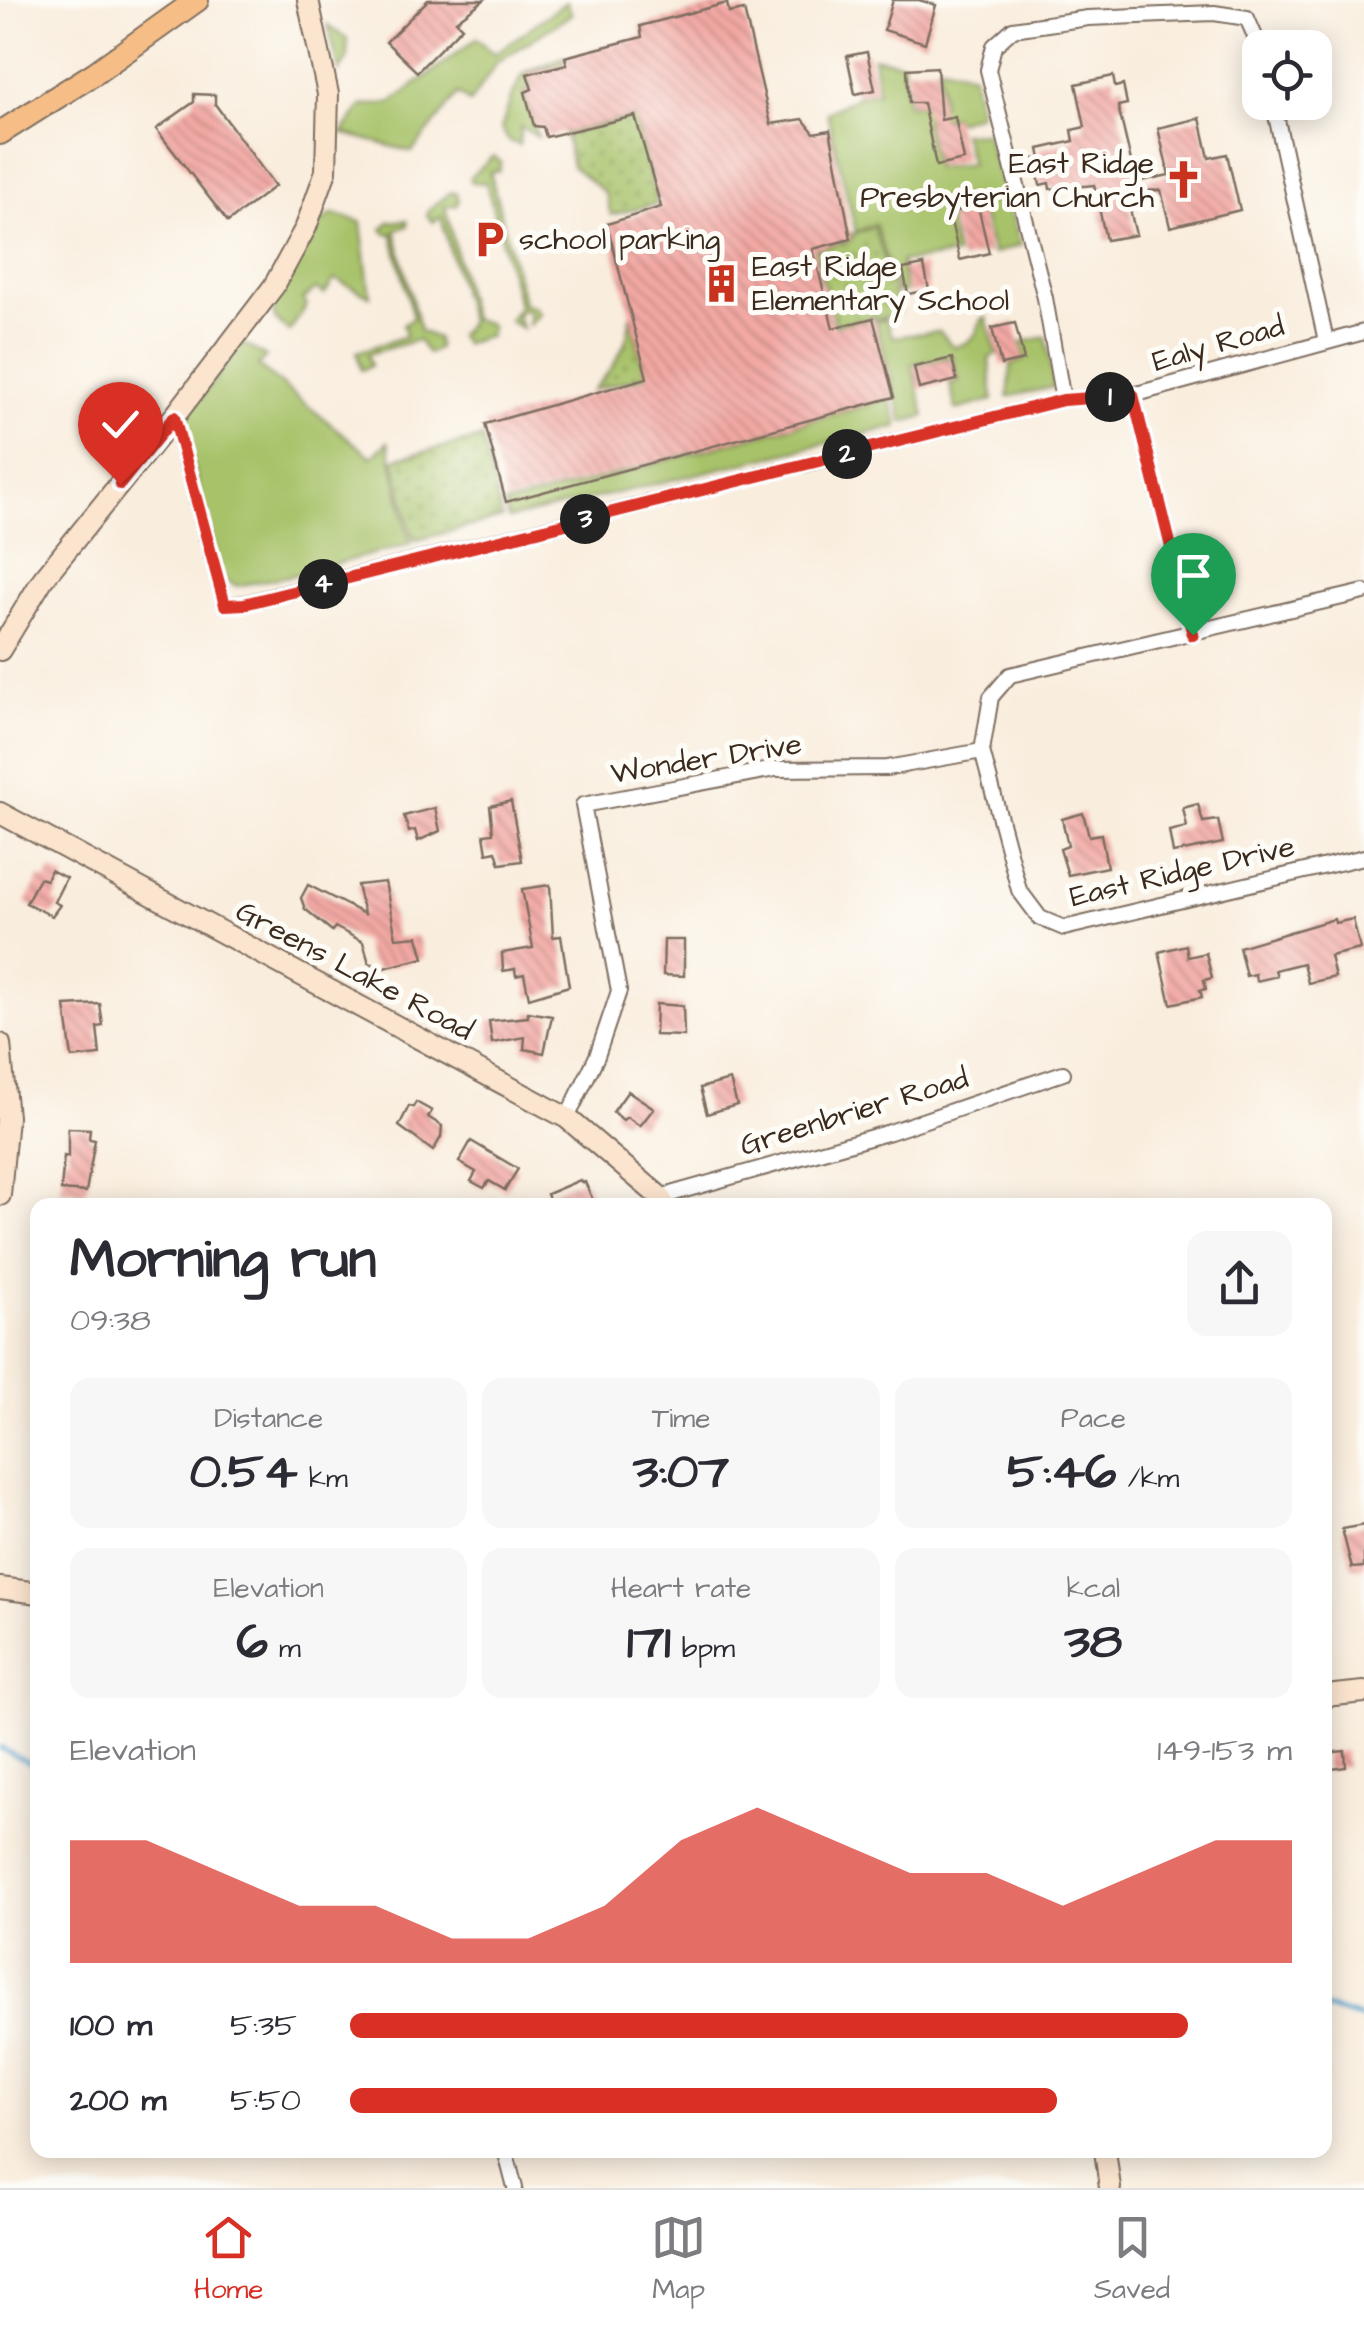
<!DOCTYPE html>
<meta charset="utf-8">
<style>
body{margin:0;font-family:"Architects Daughter",sans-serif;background:#f7f7f7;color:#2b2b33;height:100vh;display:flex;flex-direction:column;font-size:38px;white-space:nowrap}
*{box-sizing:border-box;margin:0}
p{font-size:32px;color:#7c7c81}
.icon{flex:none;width:55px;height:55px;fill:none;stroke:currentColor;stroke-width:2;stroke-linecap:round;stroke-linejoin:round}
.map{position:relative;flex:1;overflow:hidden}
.side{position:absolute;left:30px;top:1198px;width:1302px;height:960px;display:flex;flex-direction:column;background:#fff;border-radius:20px;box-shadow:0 5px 25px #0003}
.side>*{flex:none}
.tools{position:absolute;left:1242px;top:30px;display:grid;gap:20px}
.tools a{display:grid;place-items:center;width:90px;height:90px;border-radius:20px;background:#fff;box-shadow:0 5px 25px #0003;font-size:50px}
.pin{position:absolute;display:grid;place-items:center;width:85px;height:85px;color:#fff;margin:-102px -42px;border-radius:50% 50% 50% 0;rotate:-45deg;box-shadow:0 0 10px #0007}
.pin .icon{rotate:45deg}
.km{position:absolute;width:50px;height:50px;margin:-25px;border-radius:50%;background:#222;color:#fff;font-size:28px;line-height:50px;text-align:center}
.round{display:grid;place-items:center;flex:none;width:105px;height:105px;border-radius:20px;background:#f7f7f7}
.head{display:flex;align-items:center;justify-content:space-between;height:170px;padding:0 40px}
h1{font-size:55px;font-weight:700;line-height:75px}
.figures{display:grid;grid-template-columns:repeat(3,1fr);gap:15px;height:170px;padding:10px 40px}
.figures div{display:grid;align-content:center;border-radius:20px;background:#f7f7f7;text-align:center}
.figures b{font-size:50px;font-weight:700}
.figures small{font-size:28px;font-weight:400}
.figures p{font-size:28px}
.chart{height:280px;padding:20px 40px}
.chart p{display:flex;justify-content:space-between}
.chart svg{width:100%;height:180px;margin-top:10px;fill:#d93025;opacity:.7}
ul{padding:0 40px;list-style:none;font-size:32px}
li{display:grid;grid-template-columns:160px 120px 1fr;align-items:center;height:75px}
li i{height:25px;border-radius:12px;background:#d93025}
.dock{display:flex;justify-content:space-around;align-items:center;height:140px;border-top:2px solid #e1e1e2;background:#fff;font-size:28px;color:#7c7c81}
.dock a{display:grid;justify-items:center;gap:5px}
.dock .active{color:#d93025}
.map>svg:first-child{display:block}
.grass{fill:#a7c269;stroke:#717644;stroke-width:2.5}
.park{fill:url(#park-dots);stroke:#717644;stroke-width:2.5}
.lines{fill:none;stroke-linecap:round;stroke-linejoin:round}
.stream{stroke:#54a5cf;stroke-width:5}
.building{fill:url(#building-back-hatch)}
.street-casing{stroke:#7e6e61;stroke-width:18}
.secondary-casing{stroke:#7e6e61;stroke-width:24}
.primary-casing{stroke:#7e6e61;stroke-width:26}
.street{stroke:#fff;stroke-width:14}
.secondary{stroke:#fbe5cf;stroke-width:20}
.primary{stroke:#f6be86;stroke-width:22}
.route-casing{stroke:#fff;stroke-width:20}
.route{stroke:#d93025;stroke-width:12}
.labels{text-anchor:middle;stroke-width:10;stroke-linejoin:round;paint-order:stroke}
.poi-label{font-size:30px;fill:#3b2a1e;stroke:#fdfcf7;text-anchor:start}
.street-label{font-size:30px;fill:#3b2a1e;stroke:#fdfcf7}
</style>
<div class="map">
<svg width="1364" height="2188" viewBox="0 0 1364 2188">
<defs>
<pattern id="park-dots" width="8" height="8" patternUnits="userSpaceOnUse" patternTransform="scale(2.5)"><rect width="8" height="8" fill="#a7c269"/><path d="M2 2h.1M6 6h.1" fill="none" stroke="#899e56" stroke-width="1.8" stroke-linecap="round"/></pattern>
<pattern id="building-back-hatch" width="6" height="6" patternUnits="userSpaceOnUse" patternTransform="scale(2.5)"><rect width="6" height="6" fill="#f3a9a4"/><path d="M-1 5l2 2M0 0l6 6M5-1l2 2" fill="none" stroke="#c68a85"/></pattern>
</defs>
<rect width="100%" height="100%" fill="#fdfcf7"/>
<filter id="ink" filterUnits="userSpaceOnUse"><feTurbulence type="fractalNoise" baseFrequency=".01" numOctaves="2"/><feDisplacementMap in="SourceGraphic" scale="20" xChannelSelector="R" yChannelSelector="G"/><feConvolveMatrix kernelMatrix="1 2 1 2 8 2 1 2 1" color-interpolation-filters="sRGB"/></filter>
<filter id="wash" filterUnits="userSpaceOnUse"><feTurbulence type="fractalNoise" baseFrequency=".0048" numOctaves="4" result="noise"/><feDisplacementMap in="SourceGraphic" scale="40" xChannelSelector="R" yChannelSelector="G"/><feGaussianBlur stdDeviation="2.25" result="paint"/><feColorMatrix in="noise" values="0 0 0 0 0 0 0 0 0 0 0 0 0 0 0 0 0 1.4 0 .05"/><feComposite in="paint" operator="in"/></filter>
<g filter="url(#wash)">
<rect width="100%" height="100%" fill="#f9eddd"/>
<g class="grass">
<polygon points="566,2 572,14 497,62 470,103 458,94 412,152 342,133 362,106 391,103 477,38 494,54"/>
<polygon points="328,25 347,39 348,58 339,71"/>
<polygon points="564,57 565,63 527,73 531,88 523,92 538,137 521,127 519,145 509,141 501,129 511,98 524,73"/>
<polygon points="873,57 903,63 907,105 942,104 939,65 973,74 979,114 957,121 954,116 925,121 935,168 971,164 962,133 986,133 1021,245 993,254 979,204 946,211 956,255 901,262 905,292 897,293 875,224 856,232 827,113 858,96 878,92"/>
<polygon points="493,156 501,162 499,171 490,172 524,304 535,307 540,314 529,325 529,313 524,309 519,312 517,317 522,328 509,321 519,306 486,183 471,182 470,177"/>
<polygon points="451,192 456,193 459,201 457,205 445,206 472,319 488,323 491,327 489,336 464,344 458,336 469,322 441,217 433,222 427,215 428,210"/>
<polygon points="333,214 361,222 370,296 335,279 324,294 316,289 303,300 307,305 289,332 275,319 272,303 322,221"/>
<polygon points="407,220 408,226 395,230 420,331 437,338 438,348 428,354 418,340 368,354 371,366 361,370 357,352 406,336 403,324 413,318 392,233 386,234 382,229 389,222"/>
<path d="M986 318 997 355 989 358 993 400 956 410 950 384 959 381 953 357 912 364 925 416 903 422 876 322 885 319 893 337 939 331 954 347C971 343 976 337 981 320Z"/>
<polygon points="1046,337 1054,387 1008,397 1011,364 1025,360 1022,342"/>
<polygon points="243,343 266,357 258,366 372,457 388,442 410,544 294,575 237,586 222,579 182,422"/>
<polygon points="890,399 898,426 508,519 505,505"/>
</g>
<g class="park">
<polygon points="634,117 657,204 611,215 605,193 572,166 565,134"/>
<polygon points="875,227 899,313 875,320 873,317 835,325 815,250 852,240 851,234"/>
<path d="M630 317 646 376 592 390C612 371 629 345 630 317Z"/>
<polygon points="482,438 502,518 413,541 394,459"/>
</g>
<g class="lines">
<g class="stream">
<polyline points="0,1748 38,1767"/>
<polyline points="1325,2008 1364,2019"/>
</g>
</g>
<g id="blocks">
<g class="building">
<polygon points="428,0 484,0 456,21 462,27 417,72 386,42"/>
<polygon points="893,0 919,0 936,5 925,43 884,30"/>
<polygon points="727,3 729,13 744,10 771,124 803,119 814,133 830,130 851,239 813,249 833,328 873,318 894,397 506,502 485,424 647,378 607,224 661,207 635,116 546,137 543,127 534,126 525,92 532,89 527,74 567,64 565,57 642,37 640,26"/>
<polygon points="867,52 875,90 855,94 847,56"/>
<polygon points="937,67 941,120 955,117 964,160 936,166 923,103 909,103 907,69"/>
<polygon points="1113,76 1115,87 1123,85 1127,104 1118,106 1136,182 1169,175 1158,128 1200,118 1209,158 1227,154 1240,210 1170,227 1161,190 1126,192 1136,235 1106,240 1094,185 1050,189 1049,183 1040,185 1034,159 1041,159 1039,149 1074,141 1072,130 1085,127 1076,84"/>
<polygon points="194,94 215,95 215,104 275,186 228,222 156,129 194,102"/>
<polygon points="978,206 989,253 960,260 949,213"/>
<polygon points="924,265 929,290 908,294 903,269"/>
<polygon points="1015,323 1024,360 1001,365 992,328"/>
<polygon points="952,358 957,380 919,389 914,367"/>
<polygon points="511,801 522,861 500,864 496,851 487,853 484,834 493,833 490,806"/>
<polygon points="1198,804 1203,822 1218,820 1223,843 1173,853 1169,831 1187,827 1183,808"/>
<polygon points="435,808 440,831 418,841 415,830 409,832 404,816"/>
<polygon points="1083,813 1089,836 1101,834 1107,867 1068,875 1060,849 1068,846 1062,819"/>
<polygon points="51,870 66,878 54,902 60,905 52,916 26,903 39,878 46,880"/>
<polygon points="385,882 396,938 418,936 424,958 376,970 375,965 369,963 363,942 335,927 332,931 305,909 301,898 308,885 364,914 357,885"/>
<polygon points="550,885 553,937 561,936 569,986 529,998 524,974 516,976 515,969 503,971 502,953 533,948 522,889"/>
<polygon points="1334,919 1335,923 1353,919 1360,949 1330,956 1335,977 1308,983 1303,963 1275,970 1277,976 1256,981 1255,974 1246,976 1239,947"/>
<polygon points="664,940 684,940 684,976 663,975"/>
<polygon points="1186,945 1188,957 1206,953 1212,978 1204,980 1206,989 1200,990 1202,997 1171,1004 1159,952"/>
<polygon points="100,1004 103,1026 97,1027 100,1055 72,1058 65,1006"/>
<polygon points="656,1004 683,1006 684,1036 655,1035"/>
<polygon points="528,1012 552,1016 544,1053 524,1049 525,1037 492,1043 489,1021 528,1017"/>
<polygon points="730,1080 737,1105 707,1114 700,1088"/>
<polygon points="628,1091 654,1108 640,1126 627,1117 623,1120 613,1112"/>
<polygon points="416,1102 432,1111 428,1117 442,1126 441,1137 433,1151 399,1126 409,1106 413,1107"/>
<polygon points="68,1128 90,1129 89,1139 95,1140 86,1192 61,1190 64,1156 68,1157"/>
<polygon points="471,1141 518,1169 505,1190 489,1181 484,1188 471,1181 476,1172 459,1162"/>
<polygon points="580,1180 582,1183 585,1182 592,1198 589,1205 551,1205 547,1194"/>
<polygon points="1364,1525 1364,1567 1352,1568 1342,1529"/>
<polygon points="1345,1751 1346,1767 1325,1770 1325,1753"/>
</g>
</g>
</g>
<g filter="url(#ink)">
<use href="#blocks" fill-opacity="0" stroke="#7e6e61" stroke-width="2.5"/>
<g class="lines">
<defs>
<g id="street">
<polyline points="1273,102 1326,341"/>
<polyline points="1133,395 1193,635"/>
<polyline points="1063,400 1045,298 988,70 994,46 1013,29 1088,18 1214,13 1247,18 1260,48"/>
<polyline points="174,417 225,605 245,603 1063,400 1133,395 1364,332"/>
<polyline points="1364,592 1010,675 991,697 982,751 1019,890 1040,918 1064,928 1364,857"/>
<polyline points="567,1118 597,1056 619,991 583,805 775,769 887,768 982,751"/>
<polyline points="660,1197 890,1132 1063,1073"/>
<polyline points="505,2150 515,2188"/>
</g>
<g id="secondary">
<polyline points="0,650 43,579 174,417 274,286 306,227 326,171 328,94 308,0"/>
<polyline points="0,813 567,1118 660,1197 664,1205"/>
<polyline points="0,1044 7,1117 0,1195"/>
<polyline points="0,1588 38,1593"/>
<polyline points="1325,1696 1364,1692"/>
<polyline points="1105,2150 1110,2188"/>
</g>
<polyline id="primary" points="0,133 95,73 197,0"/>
</defs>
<use href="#street" class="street-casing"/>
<use href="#secondary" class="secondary-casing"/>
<use href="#primary" class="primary-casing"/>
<use href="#street" class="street"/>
<use href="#secondary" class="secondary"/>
<use href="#primary" class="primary"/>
</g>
</g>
<g class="lines" filter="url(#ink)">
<defs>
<polyline id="route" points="120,484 174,417 225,605 244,604 1063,400 1133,395 1193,635"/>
</defs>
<use href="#route" class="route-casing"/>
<use href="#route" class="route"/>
</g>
<defs>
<symbol id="church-bare" viewBox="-9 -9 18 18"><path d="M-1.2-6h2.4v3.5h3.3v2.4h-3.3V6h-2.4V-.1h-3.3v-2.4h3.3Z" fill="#c8321e" stroke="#fdfcf7" stroke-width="2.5" paint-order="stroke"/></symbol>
<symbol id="parking-bare" viewBox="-9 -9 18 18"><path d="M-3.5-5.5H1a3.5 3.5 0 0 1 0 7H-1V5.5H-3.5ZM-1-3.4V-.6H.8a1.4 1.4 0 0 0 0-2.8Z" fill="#c8321e" stroke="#fdfcf7" stroke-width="2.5" paint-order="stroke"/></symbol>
<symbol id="building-bare" viewBox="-9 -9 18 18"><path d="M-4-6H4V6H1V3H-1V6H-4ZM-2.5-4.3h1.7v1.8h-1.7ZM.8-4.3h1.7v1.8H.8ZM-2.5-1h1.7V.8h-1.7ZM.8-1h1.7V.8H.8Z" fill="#c8321e" stroke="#fdfcf7" stroke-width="2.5" paint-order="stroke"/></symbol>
</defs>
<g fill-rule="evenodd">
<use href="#church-bare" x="1156" y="152" width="55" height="55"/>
<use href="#parking-bare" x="462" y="212" width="55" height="55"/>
<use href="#building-bare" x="694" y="256" width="55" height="55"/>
</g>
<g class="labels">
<g class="poi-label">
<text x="1154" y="173" text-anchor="end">East Ridge<tspan x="1154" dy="34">Presbyterian Church</tspan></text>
<text x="519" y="249">school parking</text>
<text x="752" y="276">East Ridge<tspan x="752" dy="34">Elementary School</tspan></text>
</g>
<g class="street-label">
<text transform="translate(1218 343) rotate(-16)" y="10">Ealy Road</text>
<text transform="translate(706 758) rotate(-9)" y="10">Wonder Drive</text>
<text transform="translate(1182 871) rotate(-13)" y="10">East Ridge Drive</text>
<text transform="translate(355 970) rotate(28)" y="10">Greens Lake Road</text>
<text transform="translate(854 1111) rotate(-17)" y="10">Greenbrier Road</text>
</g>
</g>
</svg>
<div class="tools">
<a><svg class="icon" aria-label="locate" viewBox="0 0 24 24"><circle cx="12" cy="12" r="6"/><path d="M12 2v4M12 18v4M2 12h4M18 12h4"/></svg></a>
</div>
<div class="pin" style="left:1193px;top:635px;background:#1e9e55"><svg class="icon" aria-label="arrive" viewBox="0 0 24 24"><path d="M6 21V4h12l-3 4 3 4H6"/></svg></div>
<div class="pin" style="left:120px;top:484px;background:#d93025"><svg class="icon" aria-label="check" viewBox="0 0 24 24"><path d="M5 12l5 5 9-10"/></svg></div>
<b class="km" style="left:1110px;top:397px">1</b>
<b class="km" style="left:847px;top:454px">2</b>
<b class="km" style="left:585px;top:519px">3</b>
<b class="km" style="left:323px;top:584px">4</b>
<section class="side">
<div class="head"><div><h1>Morning run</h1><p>09:38</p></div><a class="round"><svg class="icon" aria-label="share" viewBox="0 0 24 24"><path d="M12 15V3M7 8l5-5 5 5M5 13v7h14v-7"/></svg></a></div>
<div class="figures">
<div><p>Distance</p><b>0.54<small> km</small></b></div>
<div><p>Time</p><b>3:07</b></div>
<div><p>Pace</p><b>5:46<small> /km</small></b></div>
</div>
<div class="figures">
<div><p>Elevation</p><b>6<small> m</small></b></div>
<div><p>Heart rate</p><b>171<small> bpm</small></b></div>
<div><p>kcal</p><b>38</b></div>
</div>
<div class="chart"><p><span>Elevation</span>149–153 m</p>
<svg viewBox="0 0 160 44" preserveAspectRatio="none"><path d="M0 44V14L10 14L20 22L30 30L40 30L50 38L60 38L70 30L80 14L90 6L100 14L110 22L120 22L130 30L140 22L150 14L160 14V44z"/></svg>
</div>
<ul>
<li><b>100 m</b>5:35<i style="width:89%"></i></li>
<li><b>200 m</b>5:50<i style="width:75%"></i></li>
</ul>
</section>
</div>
<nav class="dock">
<a class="active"><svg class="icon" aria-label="home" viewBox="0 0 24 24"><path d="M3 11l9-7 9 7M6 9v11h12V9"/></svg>Home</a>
<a><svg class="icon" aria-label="map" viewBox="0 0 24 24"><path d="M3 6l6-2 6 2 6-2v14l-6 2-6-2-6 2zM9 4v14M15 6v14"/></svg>Map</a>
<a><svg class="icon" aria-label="saved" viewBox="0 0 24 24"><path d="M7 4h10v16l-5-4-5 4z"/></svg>Saved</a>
</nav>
